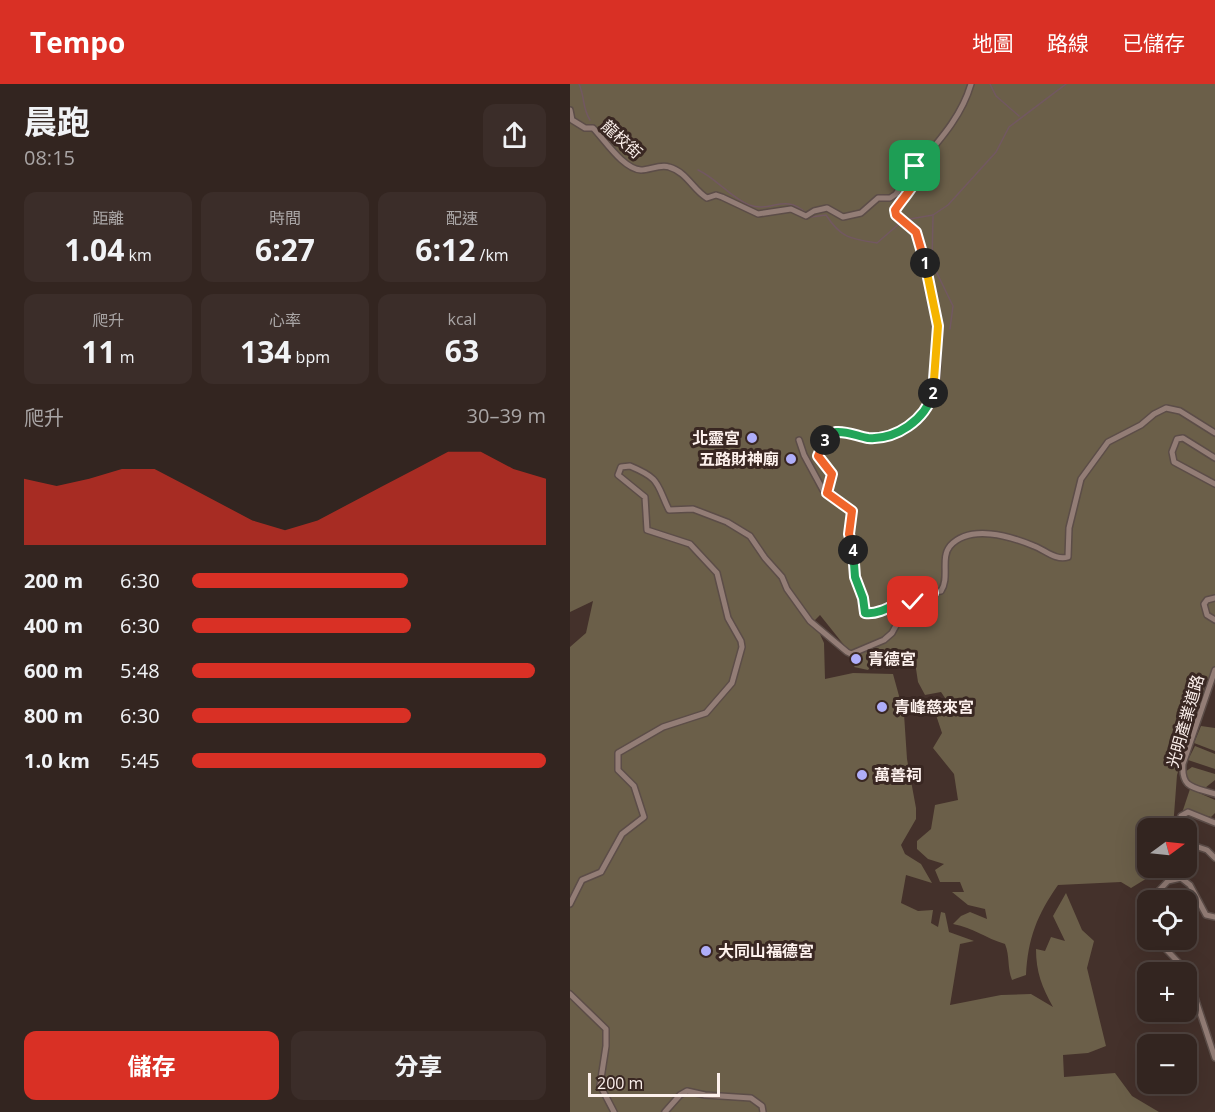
<!DOCTYPE html>
<html lang="zh-TW">
<meta charset="utf-8">
<style>
body{margin:0;font-family:"Open Sans","Noto Sans TC",sans-serif;background:#3b2d29;color:#f1f3f6;height:100vh;display:flex;flex-direction:column;font-size:22px;white-space:nowrap}
*{box-sizing:border-box;margin:0}
p{font-size:20px;color:#a9a5a5}
.icon{flex:none;width:33px;height:33px;fill:none;stroke:currentColor;stroke-width:2;stroke-linecap:round;stroke-linejoin:round}
.map{position:relative;flex:1;overflow:hidden}
.sheet{display:flex;flex-direction:column;background:#332520;width:570px}
.sheet>*{flex:none}
.needle{width:39px;rotate:75deg}
.controls{position:absolute;left:567px;top:734px;display:grid;gap:12px}
.controls a{display:grid;place-items:center;width:60px;height:60px;border-radius:12px;background:#332520;box-shadow:0 6px 24px #0002,0 0 0 2px #4e423e;font-size:30px}
.scale{position:absolute;left:18px;bottom:15px;width:132px;box-sizing:border-box;padding-left:6px;border:3px solid #fdf1ed;border-top:0;font-size:16px;line-height:21px;white-space:nowrap;color:#fdf1ed;-webkit-text-stroke:4px #392722;paint-order:stroke}
.pin{position:absolute;display:grid;place-items:center;width:51px;height:51px;color:#fff;margin:-26px;border-radius:12px;box-shadow:0 3px 9px #0006}
.km{position:absolute;width:30px;height:30px;margin:-15px;border-radius:50%;background:#222;color:#fff;font-size:16px;line-height:30px;text-align:center}
.round{display:grid;place-items:center;flex:none;width:63px;height:63px;border-radius:12px;background:#3b2d29}
.headline{display:flex;align-items:center;justify-content:space-between;height:102px;padding:0 24px}
h1{font-size:33px;font-weight:700;line-height:45px}
.stats{display:grid;grid-template-columns:repeat(3,1fr);gap:9px;height:102px;padding:6px 24px}
.stats div{display:grid;align-content:center;border-radius:12px;background:#3b2d29;text-align:center}
.stats b{font-size:30px;font-weight:700}
.stats small{font-size:16px;font-weight:400}
.stats p{font-size:16px}
.chart{height:168px;padding:12px 24px}
.chart p{display:flex;justify-content:space-between}
.chart svg{width:100%;height:108px;margin-top:6px;fill:#d93025;opacity:.7}
.primary-button{display:flex;gap:12px;margin-top:auto;padding:12px 24px}
.primary-button a{flex:1;height:69px;border-radius:12px;background:#d93025;color:#fff;font-size:24px;font-weight:700;line-height:69px;text-align:center}
.primary-button a+a{background:#3b2d29;color:#f1f3f6}
ul{padding:0 24px;list-style:none;font-size:20px}
li{display:grid;grid-template-columns:96px 72px 1fr;align-items:center;height:45px}
li i{height:15px;border-radius:8px;background:#d93025}
header{display:flex;align-items:center;gap:36px;box-sizing:border-box;height:84px;padding:0 30px;background:#d93025;color:#fff}
header strong{font-size:28px}
nav{display:flex;gap:33px;margin-inline-start:auto;font-size:21px}
main{display:flex;flex:1;min-height:0}
.map>svg:first-child{display:block}
.green{fill:#6b5f49}
.lines{fill:none;stroke-linecap:round;stroke-linejoin:round}
.stream{stroke:#725861;stroke-width:1.5}
.minor-casing{stroke:#5c4d48;stroke-width:8}
.minor{stroke:#937d76;stroke-width:5}
.split-1-casing{stroke:#fff;stroke-width:12}
.split-2-casing{stroke:#fff;stroke-width:12}
.split-3-casing{stroke:#fff;stroke-width:12}
.split-4-casing{stroke:#fff;stroke-width:12}
.split-5-casing{stroke:#fff;stroke-width:12}
.split-6-casing{stroke:#fff;stroke-width:12}
.split-1{stroke:#f0652b;stroke-width:8}
.split-2{stroke:#f5b400;stroke-width:8}
.split-3{stroke:#22a559;stroke-width:8}
.split-4{stroke:#f0652b;stroke-width:8}
.split-5{stroke:#22a559;stroke-width:8}
.split-6{stroke:#f5b400;stroke-width:8}
.poi-dot{fill:#afaefa;stroke:#392722;stroke-width:2}
.labels{text-anchor:middle;stroke-width:6;stroke-linejoin:round;paint-order:stroke}
.street-label{font-size:16px;fill:#fdf1ed;stroke:#392722}
.poi-label{font-size:16px;font-weight:bold;fill:#fdf1ed;stroke:#392722;text-anchor:start}
</style>
<header>
<strong>Tempo</strong>
<nav><a>地圖</a><a>路線</a><a>已儲存</a></nav>
</header>
<main>
<section class="sheet">
<div class="headline"><div><h1>晨跑</h1><p>08:15</p></div><a class="round"><svg class="icon" aria-label="share" viewBox="0 0 24 24"><path d="M12 15V3M7 8l5-5 5 5M5 13v7h14v-7"/></svg></a></div>
<div class="stats">
<div><p>距離</p><b>1.04<small> km</small></b></div>
<div><p>時間</p><b>6:27</b></div>
<div><p>配速</p><b>6:12<small> /km</small></b></div>
</div>
<div class="stats">
<div><p>爬升</p><b>11<small> m</small></b></div>
<div><p>心率</p><b>134<small> bpm</small></b></div>
<div><p>kcal</p><b>63</b></div>
</div>
<div class="chart"><p><span>爬升</span>30–39 m</p>
<svg viewBox="0 0 160 44" preserveAspectRatio="none"><path d="M0 44V17L10 20L20 17L30 13L40 13L50 20L60 27L70 34L80 38L90 34L100 27L110 20L120 13L130 6L140 6L150 13L160 17V44z"/></svg>
</div>
<ul>
<li><b>200 m</b>6:30<i style="width:61%"></i></li>
<li><b>400 m</b>6:30<i style="width:62%"></i></li>
<li><b>600 m</b>5:48<i style="width:97%"></i></li>
<li><b>800 m</b>6:30<i style="width:62%"></i></li>
<li><b>1.0 km</b>5:45<i style="width:100%"></i></li>
</ul>
<div class="primary-button"><a>儲存</a><a>分享</a></div>
</section>
<div class="map">
<svg width="645" height="1028" viewBox="0 0 645 1028">
<rect width="100%" height="100%" fill="#44312b"/>
<g class="green">
<path d="M0 0H645V594L637 595 607 691 603 744H578L579 793 561 804 551 798 488 801C467 831 458 854 456 891L442 896C437 884 440 872 435 860 415 854 404 844 383 840L391 832 400 828 417 835 415 825 398 821 382 808H394L390 798H370L365 786 374 780 358 775 347 765V757L361 745 365 721 388 716 384 690 363 664 372 649 365 628H372L377 617 371 608 355 611 348 598 345 578 318 581 307 575 298 586 284 583 290 575 278 566 250 531 244 537 254 559 255 595 283 589 323 590 334 630 337 675 346 724V735L331 761 335 770 351 780 362 799 336 791 331 819 348 827 363 826 361 839 368 843 371 828 375 829 379 848 404 857 390 860 380 921 431 911 461 910 483 923C472 903 466 888 466 865L475 867 481 853 495 857 483 832 496 809 512 846 524 857 517 884 536 962 518 969 493 971 494 993 545 989 562 1012 589 1028H0V563L16 549 23 517 0 528Z"/>
<polygon points="631,642 645,644 645,667 624,659"/>
<polygon points="625,662 645,670 645,685 618,676"/>
<polygon points="622,683 645,690 645,696 635,704 619,701 615,688"/>
<polygon points="620,705 645,716 645,729 641,733 613,726"/>
</g>
<g class="lines">
<g class="stream">
<path d="M9 0C15 13 12 24 20 36"/>
<polyline points="420,0 426,12 449,32"/>
<path d="M128 86C146 94 161 114 179 121 202 129 214 109 236 129"/>
<polyline points="363,131 362,179 383,222 380,245"/>
<path d="M241 133 256 131C271 154 280 155 307 159L330 139"/>
<polyline points="334,136 363,131 378,121 426,68 439,43 496,0"/>
</g>
<defs>
<g id="minor">
<path d="M0 26 2 36 15 44H23C35 56 53 85 71 86 80 86 90 80 99 83 117 88 123 106 137 114L146 111 152 113 188 130 221 125 236 132 244 127 257 124 273 133 291 129 308 114H320L326 110C350 74 388 45 401 0"/>
<path d="M229 356 234 371 253 406 282 427 279 450 285 493 293 514V526L297 530 319 524 336 513 371 507C380 494 370 474 380 462 400 440 440 452 464 462 475 466 486 477 498 473L499 444 511 395 538 358 571 341 584 330 596 324 610 327 645 349"/>
<polyline points="645,374 613,354 607,355 602,368 604,378 645,400"/>
<path d="M257 409 262 390 253 381 248 372C256 333 278 354 303 354 319 353 336 345 348 335 381 306 365 226 357 189 355 177 353 159 346 149 341 141 331 139 326 131L325 126C338 107 348 103 351 77"/>
<polyline points="645,514 637,516 634,520 637,531 645,536"/>
<path d="M645 586 613 680C611 705 624 703 645 710"/>
<polyline points="606,744 611,732 618,728 645,739"/>
<polyline points="616,759 637,766 645,774"/>
<polyline points="580,816 598,797 611,794 620,801 636,831 645,833"/>
<polyline points="578,819 570,832 578,843"/>
<path d="M0 820 12 796 31 788 52 750 74 733 64 702 48 686V669L93 643 136 629 162 599 172 563 171 557 158 534 147 489 120 460 77 446 75 413 48 391 51 383 60 382C91 395 86 399 99 426L123 425 157 438 180 452 195 474 212 493 217 505 240 537 277 568 281 570 314 556 322 549 336 523 363 509"/>
<polyline points="586,855 616,886 645,974"/>
<polyline points="0,910 36,945 36,962 30,1001 44,1028"/>
<polyline points="95,1028 110,1011 117,1007 135,1011 181,1014 192,1022 193,1028"/>
</g>
</defs>
<use href="#minor" class="minor-casing"/>
<use href="#minor" class="minor"/>
</g>
<g class="lines">
<defs>
<path id="split-1" d="M345 82 351 76C348 101 338 107 325 126L326 131 346 148 355 179"/>
<polyline id="split-2" points="355,179 368,242 363,309"/>
<path id="split-3" d="M255 356 266 348C277 347 287 352 298 354 326 356 355 336 363 309"/>
<polyline id="split-4" points="255,356 248,372 262,390 257,409 282,427 279,450 283,466"/>
<path id="split-5" d="M283 466 285 493 293 514 295 529C315 532 334 510 357 509"/>
<polyline id="split-6" points="343,518 363,509 357,509"/>
</defs>
<use href="#split-1" class="split-1-casing"/>
<use href="#split-2" class="split-2-casing"/>
<use href="#split-3" class="split-3-casing"/>
<use href="#split-4" class="split-4-casing"/>
<use href="#split-5" class="split-5-casing"/>
<use href="#split-6" class="split-6-casing"/>
<use href="#split-1" class="split-1"/>
<use href="#split-2" class="split-2"/>
<use href="#split-3" class="split-3"/>
<use href="#split-4" class="split-4"/>
<use href="#split-5" class="split-5"/>
<use href="#split-6" class="split-6"/>
</g>
<g class="poi-dot">
<circle cx="182" cy="354" r="6"/>
<circle cx="221" cy="375" r="6"/>
<circle cx="286" cy="575" r="6"/>
<circle cx="312" cy="623" r="6"/>
<circle cx="292" cy="691" r="6"/>
<circle cx="136" cy="867" r="6"/>
</g>
<g class="labels">
<g class="street-label">
<text transform="translate(52 55) rotate(42)" y="6">龍校街</text>
<text transform="translate(615 637) rotate(-74)" y="6">光明產業道路</text>
</g>
<g class="poi-label">
<text x="170" y="360" text-anchor="end">北靈宮</text>
<text x="209" y="381" text-anchor="end">五路財神廟</text>
<text x="298" y="581">青德宮</text>
<text x="324" y="629">青峰慈來宮</text>
<text x="304" y="697">萬善祠</text>
<text x="148" y="873">大同山福德宮</text>
</g>
</g>
</svg>
<div class="controls">
<a><svg class="needle" viewBox="-14 -14 28 28"><path d="M0-13l5 13h-10z" fill="#e53935"/><path d="M0 13l5-13h-10z" fill="#a9a5a5"/></svg></a>
<a><svg class="icon" aria-label="locate" viewBox="0 0 24 24"><circle cx="12" cy="12" r="6"/><path d="M12 2v4M12 18v4M2 12h4M18 12h4"/></svg></a>
<a>+</a>
<a>−</a>
</div>
<div class="scale">200 m</div>
<div class="pin" style="left:345px;top:82px;background:#1e9e55"><svg class="icon" aria-label="arrive" viewBox="0 0 24 24"><path d="M6 21V4h12l-3 4 3 4H6"/></svg></div>
<div class="pin" style="left:343px;top:518px;background:#d93025"><svg class="icon" aria-label="check" viewBox="0 0 24 24"><path d="M5 12l5 5 9-10"/></svg></div>
<b class="km" style="left:355px;top:179px">1</b>
<b class="km" style="left:363px;top:309px">2</b>
<b class="km" style="left:255px;top:356px">3</b>
<b class="km" style="left:283px;top:466px">4</b>
</div>
</main>
